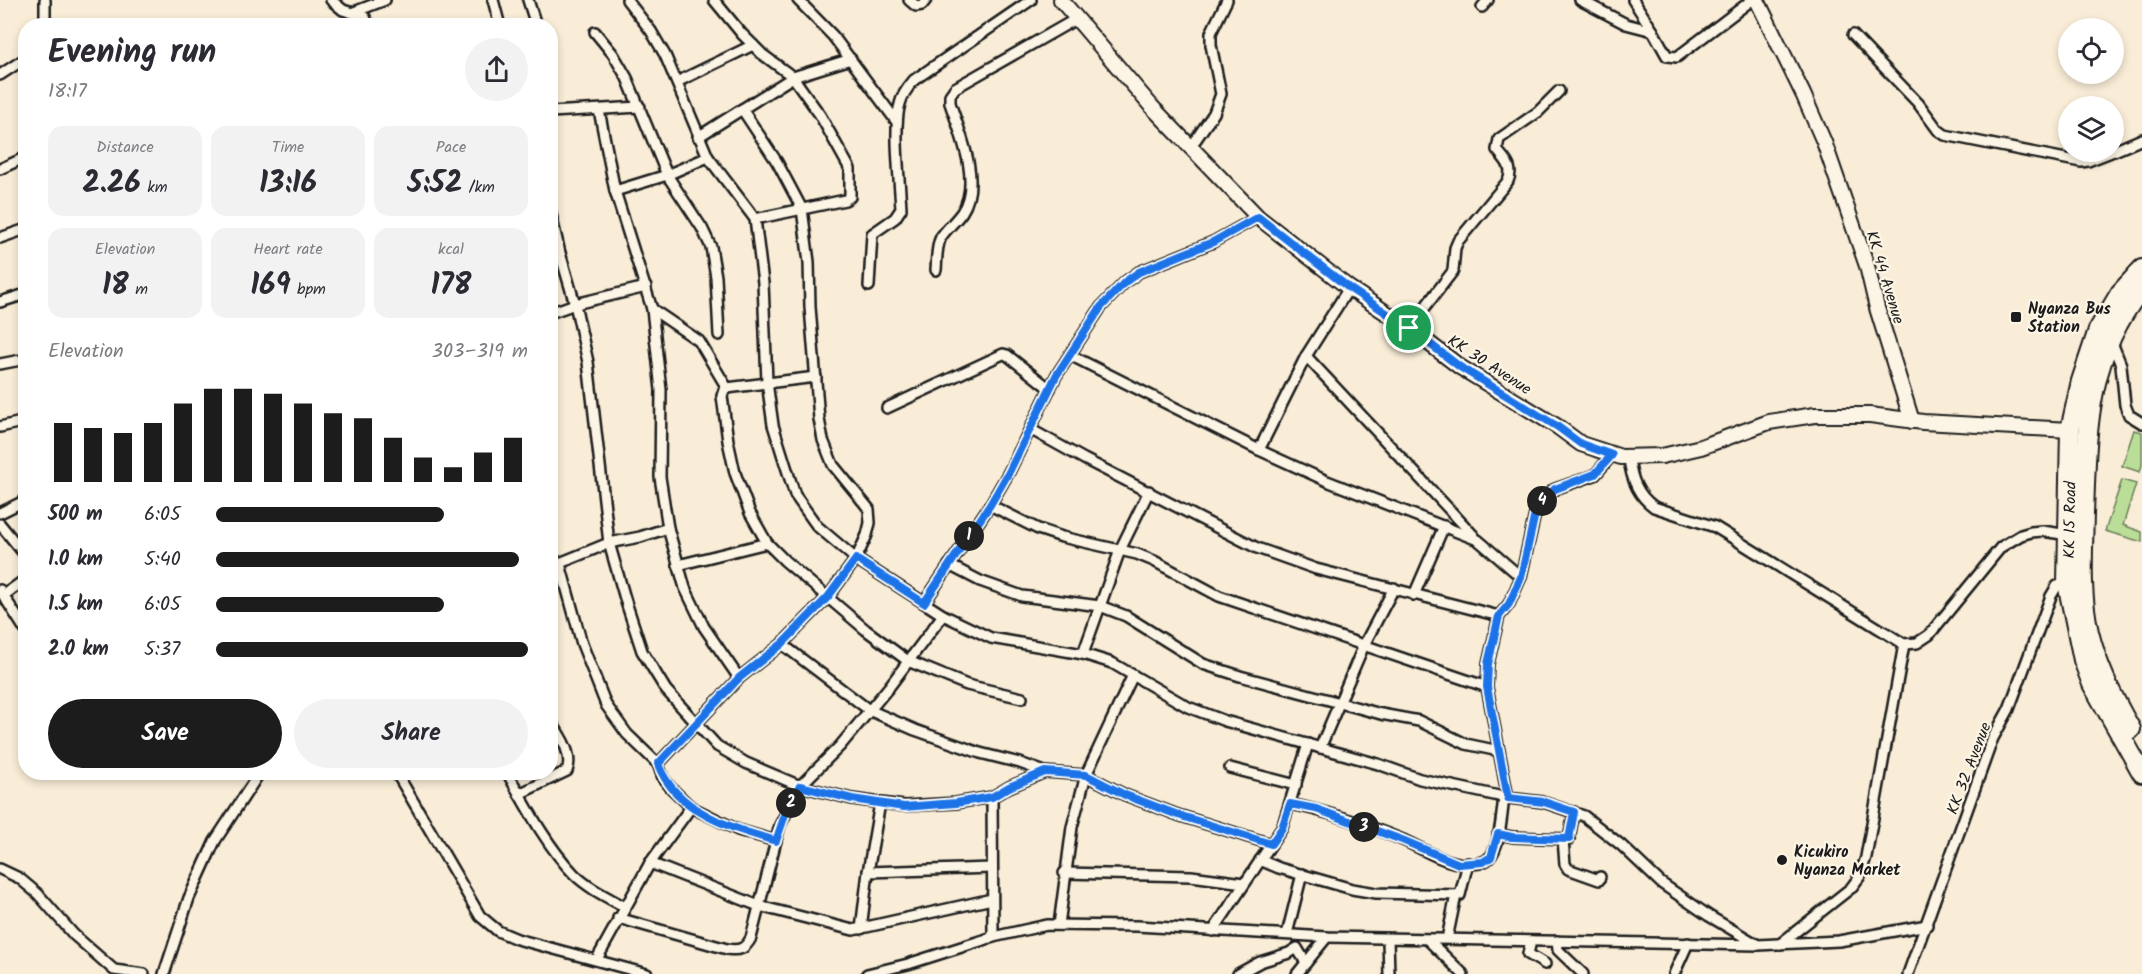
<!DOCTYPE html>
<meta charset="utf-8">
<style>
body{margin:0;font-family:Kalam,sans-serif;background:#f2f2f3;color:#2b2b33;height:100vh;display:flex;flex-direction:column;font-size:22px;white-space:nowrap}
*{box-sizing:border-box;margin:0}
p{font-size:20px;color:#7c7c81}
.icon{flex:none;width:33px;height:33px;fill:none;stroke:currentColor;stroke-width:2;stroke-linecap:round;stroke-linejoin:round}
.map{position:relative;flex:1;overflow:hidden}
.side{position:absolute;left:18px;top:18px;width:540px;height:762px;display:flex;flex-direction:column;background:#fff;border-radius:24px;box-shadow:0 3px 9px #0003}
.side>*{flex:none}
.fabs{position:absolute;left:2058px;top:18px;display:grid;gap:12px}
.fabs a{display:grid;place-items:center;width:66px;height:66px;border-radius:50%;background:#fff;box-shadow:0 3px 9px #0003;font-size:30px}
.pin{position:absolute;display:grid;place-items:center;width:51px;height:51px;color:#fff;margin:-26px;border:3px solid #fff;border-radius:50%;box-shadow:0 2px 6px #0007}
.km{position:absolute;width:30px;height:30px;margin:-15px;border-radius:50%;background:#222;color:#fff;font-size:16px;line-height:30px;text-align:center}
.round{display:grid;place-items:center;flex:none;width:63px;height:63px;border-radius:32px;background:#f2f2f3}
.headline{display:flex;align-items:center;justify-content:space-between;height:102px;padding:0 30px}
h1{font-size:33px;font-weight:700;line-height:45px}
.stats{display:grid;grid-template-columns:repeat(3,1fr);gap:9px;height:102px;padding:6px 30px}
.stats div{display:grid;align-content:center;border-radius:15px;background:#f2f2f3;text-align:center}
.stats b{font-size:30px;font-weight:700}
.stats small{font-size:16px;font-weight:400}
.stats p{font-size:16px}
.chart{height:168px;padding:12px 30px}
.chart p{display:flex;justify-content:space-between}
.chart svg{width:100%;height:108px;margin-top:6px;stroke:#1c1c1c;stroke-width:6}
.button{display:flex;gap:12px;margin-top:auto;padding:12px 30px}
.button a{flex:1;height:69px;border-radius:36px;background:#1c1c1c;color:#fff;font-size:24px;font-weight:700;line-height:69px;text-align:center}
.button a+a{background:#f2f2f3;color:#2b2b33}
ul{padding:0 30px;list-style:none;font-size:20px}
li{display:grid;grid-template-columns:96px 72px 1fr;align-items:center;height:45px}
li i{height:15px;border-radius:8px;background:#1c1c1c}
.map>svg:first-child{display:block}
.green{fill:#bade98;stroke:#6b7d5a;stroke-width:1.5}
.lines{fill:none;stroke-linecap:round;stroke-linejoin:round}
.street-casing{stroke:#1c1c1c;stroke-width:14}
.secondary-casing{stroke:#1c1c1c;stroke-width:18}
.highway-casing{stroke:#1c1c1c;stroke-width:22}
.street{stroke:#fcf5e5;stroke-width:9}
.secondary{stroke:#fcf5e5;stroke-width:14}
.highway{stroke:#fcf5e5;stroke-width:18}
.route-casing{stroke:#fff;stroke-width:12}
.route{stroke:#1a73e8;stroke-width:8}
.poi-dot{fill:#1c1c1c;stroke:#fcf5e5;stroke-width:2}
.labels{text-anchor:middle;stroke-width:4.5;stroke-linejoin:round;paint-order:stroke}
.street-label{font-size:16px;fill:#1c1c1c;stroke:#fcf5e5}
.poi-label{font-size:16px;font-weight:bold;fill:#1c1c1c;stroke:#fcf5e5;text-anchor:start}
</style>
<div class="map">
<svg width="2142" height="974" viewBox="0 0 2142 974">
<rect width="100%" height="100%" fill="#f9edd7"/>
<filter id="ink" filterUnits="userSpaceOnUse"><feTurbulence type="fractalNoise" baseFrequency=".0167" numOctaves="2"/><feDisplacementMap in="SourceGraphic" scale="12" xChannelSelector="R" yChannelSelector="G"/><feConvolveMatrix kernelMatrix="1 2 1 2 8 2 1 2 1" color-interpolation-filters="sRGB"/></filter>
<g filter="url(#ink)">
<g class="green">
<polygon points="2134,430 2142,432 2142,465 2140,472 2122,466"/>
<polygon points="2122,480 2136,484 2123,525 2142,532 2142,542 2105,531"/>
</g>
<g class="lines">
<defs>
<g id="street">
<polyline points="331,0 343,10 365,17 369,26"/>
<polyline points="493,0 500,26"/>
<polyline points="528,0 535,22"/>
<polyline points="627,0 651,31 665,55 708,157 755,219 763,283 767,382 773,425 795,495 817,526 856,559 943,615 991,638 1083,654 1112,663 1188,707 1225,721 1378,764 1420,779 1508,798 1543,802 1584,816 1621,845 1661,883 1709,916 1758,945"/>
<polyline points="714,0 742,34 762,54 793,77 820,115 850,169 850,197 845,200 755,219"/>
<polyline points="798,0 833,36 897,122"/>
<polyline points="909,0 916,6 922,5 926,0"/>
<polyline points="1580,0 1626,24 1653,31 1667,56 1677,57 1752,0"/>
<polyline points="1633,0 1653,31"/>
<polyline points="1482,7 1488,0"/>
<polyline points="354,12 385,0"/>
<polyline points="45,26 45,0"/>
<polyline points="595,32 613,54 627,78 667,175 702,228 711,247 716,277 719,335"/>
<polyline points="1853,35 1918,103 1938,130 1945,135 2081,162 2088,161 2111,152"/>
<polyline points="0,75 26,58"/>
<polyline points="677,82 753,45"/>
<polyline points="599,110 615,191 652,309 661,390 660,477 668,528 685,588 704,627 739,678"/>
<polyline points="550,112 640,107"/>
<polyline points="698,137 793,77 851,59"/>
<polyline points="1190,148 1214,113 1221,94 1211,45 1211,33 1227,0"/>
<polyline points="2114,151 2142,139"/>
<polyline points="0,169 26,157"/>
<polyline points="615,191 667,175 708,157"/>
<polyline points="550,210 560,253 575,304 588,362 609,543 626,602 642,651 666,690 717,746 746,763 800,786 852,799 904,806 956,803 992,797 1009,787 1045,772 1086,775 1125,795 1178,815 1271,844"/>
<polyline points="0,238 26,229"/>
<path d="M936 270C937 259 936 247 941 237 947 228 956 221 962 212 982 182 960 133 950 103V95L955 88 1076 19"/>
<path d="M869 286 872 234 895 218 901 209C900 184 893 126 900 104 902 95 908 87 914 80L1031 0"/>
<polyline points="0,302 26,294"/>
<polyline points="652,309 699,341 727,388"/>
<polyline points="550,313 575,304 646,287"/>
<path d="M1409 328 1453 271 1455 248 1458 241 1508 181C1514 167 1505 160 1497 150L1499 139 1538 112 1559 91"/>
<polyline points="2111,340 2121,365 2125,405 2129,415 2142,423"/>
<polyline points="1070,355 1259,450 1327,481 1478,540 1521,577"/>
<polyline points="1306,356 1474,536"/>
<polyline points="0,364 26,359"/>
<polyline points="816,377 727,388 724,390 722,396 728,441 735,473 750,513 767,543 785,561 866,630 908,661 967,685 1022,698"/>
<polyline points="887,408 1003,354 1007,355 1050,389"/>
<polyline points="0,427 26,421"/>
<polyline points="1030,429 1084,459 1257,548 1316,569 1499,616"/>
<polyline points="1259,450 1306,356 1349,288"/>
<path d="M1629 458C1631 478 1637 495 1654 507L1715 527 1904 644 1917 643 1929 635 2001 547 2021 535 2031 532 2042 531 2069 535"/>
<polyline points="990,505 1038,529 1062,537 1137,554 1154,561 1219,596 1487,687"/>
<polyline points="0,513 26,500"/>
<polyline points="0,524 26,556"/>
<polyline points="560,564 582,644 606,705 627,734 658,764 663,778 671,788 691,807 738,830 776,841"/>
<polyline points="678,565 767,543"/>
<polyline points="949,565 980,581 1022,596 1100,606 1126,616 1203,664 1240,676 1381,714 1419,721 1466,744 1499,751"/>
<polyline points="550,567 609,543 640,537 668,528"/>
<polyline points="0,590 26,631"/>
<polyline points="4,595 26,579"/>
<polyline points="1414,595 1444,526"/>
<polyline points="924,603 990,505 1009,472 1056,376 1101,307 1125,282 1139,272 1213,242 1258,217"/>
<polyline points="782,644 869,710 915,730 980,753 1020,763 1045,772"/>
<polyline points="1083,654 1120,550 1149,491"/>
<polyline points="1320,748 1364,645 1394,588"/>
<polyline points="658,764 739,678 782,644 828,597 856,559 867,535 870,523 869,509 833,465 823,440 819,419 810,307 809,262 802,209 777,162 742,109"/>
<polyline points="1230,768 1296,785"/>
<polyline points="396,772 480,916 498,931 517,939 647,974"/>
<path d="M507 772C526 806 547 846 574 874 588 888 607 897 625 907"/>
<path d="M519 794 567 771C574 754 559 734 550 720"/>
<polyline points="992,797 993,937"/>
<polyline points="1508,798 1487,687 1488,664 1499,616 1509,604 1521,577 1535,514 1543,499 1555,489 1595,475 1612,455"/>
<path d="M1290 804C1326 811 1369 826 1403 840 1421 848 1439 860 1458 863 1467 865 1482 865 1489 858 1500 848 1502 812 1504 797"/>
<polyline points="1498,834 1513,837 1569,839 1574,812"/>
<polyline points="1563,839 1565,864 1568,869 1599,880 1600,877"/>
<polyline points="1260,860 1279,868 1352,889 1376,893 1460,895 1468,863"/>
<polyline points="650,863 759,906 853,930 992,899"/>
<polyline points="0,869 19,878 38,894 74,935 114,970 144,974"/>
<polyline points="868,872 992,868"/>
<polyline points="1064,873 1191,876 1244,883"/>
<path d="M618 918 727 949C740 951 745 949 751 938L780 825 800 786 840 746 889 687 943 615"/>
<polyline points="1059,925 1072,827 1086,775 1133,675"/>
<polyline points="861,929 868,872 880,803"/>
<polyline points="1213,931 1282,828 1308,744"/>
<polyline points="1287,934 1302,874"/>
<polyline points="1448,934 1456,895"/>
<polyline points="1388,939 1389,974"/>
<polyline points="1428,940 1463,974"/>
<polyline points="1531,941 1528,954 1545,964"/>
<polyline points="1557,941 1558,950 1583,974"/>
<polyline points="1780,944 1851,888 1860,876 1866,857 1904,644"/>
<polyline points="597,959 650,863 691,807"/>
<polyline points="164,974 189,898 215,841 260,772"/>
<polyline points="867,974 908,964 993,937 1047,925 1137,926 1327,937 1758,945 1839,941 1927,925"/>
<polyline points="1238,974 1260,962 1289,953 1297,948 1306,963"/>
<polyline points="1297,974 1327,937"/>
<polyline points="1674,974 1688,943"/>
<polyline points="1908,974 1993,738 2009,709 2051,596 2057,586 2067,583"/>
</g>
<g id="secondary">
<polyline points="1061,0 1152,107 1258,217 1349,288 1409,328 1460,367 1558,427 1581,444 1621,457 1662,456 1701,447 1769,422 1815,415 1870,415 1923,422 2070,430"/>
<polyline points="1757,0 1803,94 1824,142 1867,266 1877,308 1912,421"/>
</g>
<g id="highway">
<polyline points="2142,269 2120,293 2098,330 2081,381 2070,430 2067,583 2083,660 2092,684 2142,773"/>
<path d="M2131 729C2114 700 2097 665 2089 632 2080 593 2083 554 2084 514 2087 430 2086 358 2142 288"/>
</g>
</defs>
<use href="#street" class="street-casing"/>
<use href="#secondary" class="secondary-casing"/>
<use href="#highway" class="highway-casing"/>
<use href="#street" class="street"/>
<use href="#secondary" class="secondary"/>
<use href="#highway" class="highway"/>
</g>
</g>
<g class="lines" filter="url(#ink)">
<defs>
<path id="route" d="M1258 217 1349 288 1409 328 1460 367 1558 427 1581 444 1612 455 1595 474 1555 489 1543 500 1535 514 1521 577 1509 604 1499 616 1488 664 1487 687 1508 798 1544 802 1574 812 1569 839 1512 837 1498 834 1491 857 1483 862 1459 864 1402 840 1316 809 1290 804 1282 828 1271 844 1178 815 1125 795 1086 775 1045 772 1009 787 992 797 956 803 904 807 852 799 800 786 787 809 776 841C731 828 676 812 658 764L739 678 782 644 828 597 856 559 924 603 990 505 1009 472 1056 376 1101 307 1125 282 1139 272 1213 242Z"/>
</defs>
<use href="#route" class="route-casing"/>
<use href="#route" class="route"/>
</g>
<g class="poi-dot">
<rect x="2010" y="311" width="12" height="12" rx="3"/>
<circle cx="1782" cy="860" r="6"/>
</g>
<g class="labels">
<g class="street-label">
<text transform="translate(1886 277) rotate(73)" y="6">KK 44 Avenue</text>
<text transform="translate(1490 364) rotate(33)" y="6">KK 30 Avenue</text>
<text transform="translate(2069 520) rotate(-89)" y="6">KK 15 Road</text>
<text transform="translate(1968 768) rotate(-69)" y="6">KK 32 Avenue</text>
</g>
<g class="poi-label">
<text x="2028" y="314">Nyanza Bus<tspan x="2028" dy="18">Station</tspan></text>
<text x="1794" y="857">Kicukiro<tspan x="1794" dy="18">Nyanza Market</tspan></text>
</g>
</g>
</svg>
<div class="fabs">
<a><svg class="icon" aria-label="locate" viewBox="0 0 24 24"><circle cx="12" cy="12" r="6"/><path d="M12 2v4M12 18v4M2 12h4M18 12h4"/></svg></a>
<a><svg class="icon" aria-label="layers" viewBox="0 0 24 24"><path d="M12 4l9 5-9 5-9-5zM3 14l9 5 9-5"/></svg></a>
</div>
<div class="pin" style="left:1409px;top:328px;background:#1e9e55"><svg class="icon" aria-label="arrive" viewBox="0 0 24 24"><path d="M6 21V4h12l-3 4 3 4H6"/></svg></div>
<b class="km" style="left:969px;top:536px">1</b>
<b class="km" style="left:791px;top:803px">2</b>
<b class="km" style="left:1364px;top:827px">3</b>
<b class="km" style="left:1542px;top:501px">4</b>
<section class="side">
<div class="headline"><div><h1>Evening run</h1><p>18:17</p></div><a class="round"><svg class="icon" aria-label="share" viewBox="0 0 24 24"><path d="M12 15V3M7 8l5-5 5 5M5 13v7h14v-7"/></svg></a></div>
<div class="stats">
<div><p>Distance</p><b>2.26<small> km</small></b></div>
<div><p>Time</p><b>13:16</b></div>
<div><p>Pace</p><b>5:52<small> /km</small></b></div>
</div>
<div class="stats">
<div><p>Elevation</p><b>18<small> m</small></b></div>
<div><p>Heart rate</p><b>169<small> bpm</small></b></div>
<div><p>kcal</p><b>178</b></div>
</div>
<div class="chart"><p><span>Elevation</span>303–319 m</p>
<svg viewBox="0 0 160 44" preserveAspectRatio="none"><path d="M5 44V20M15 44V22M25 44V24M35 44V20M45 44V12M55 44V6M65 44V6M75 44V8M85 44V12M95 44V16M105 44V18M115 44V26M125 44V34M135 44V38M145 44V32M155 44V26"/></svg>
</div>
<ul>
<li><b>500 m</b>6:05<i style="width:73%"></i></li>
<li><b>1.0 km</b>5:40<i style="width:97%"></i></li>
<li><b>1.5 km</b>6:05<i style="width:73%"></i></li>
<li><b>2.0 km</b>5:37<i style="width:100%"></i></li>
</ul>
<div class="button"><a>Save</a><a>Share</a></div>
</section>
</div>
